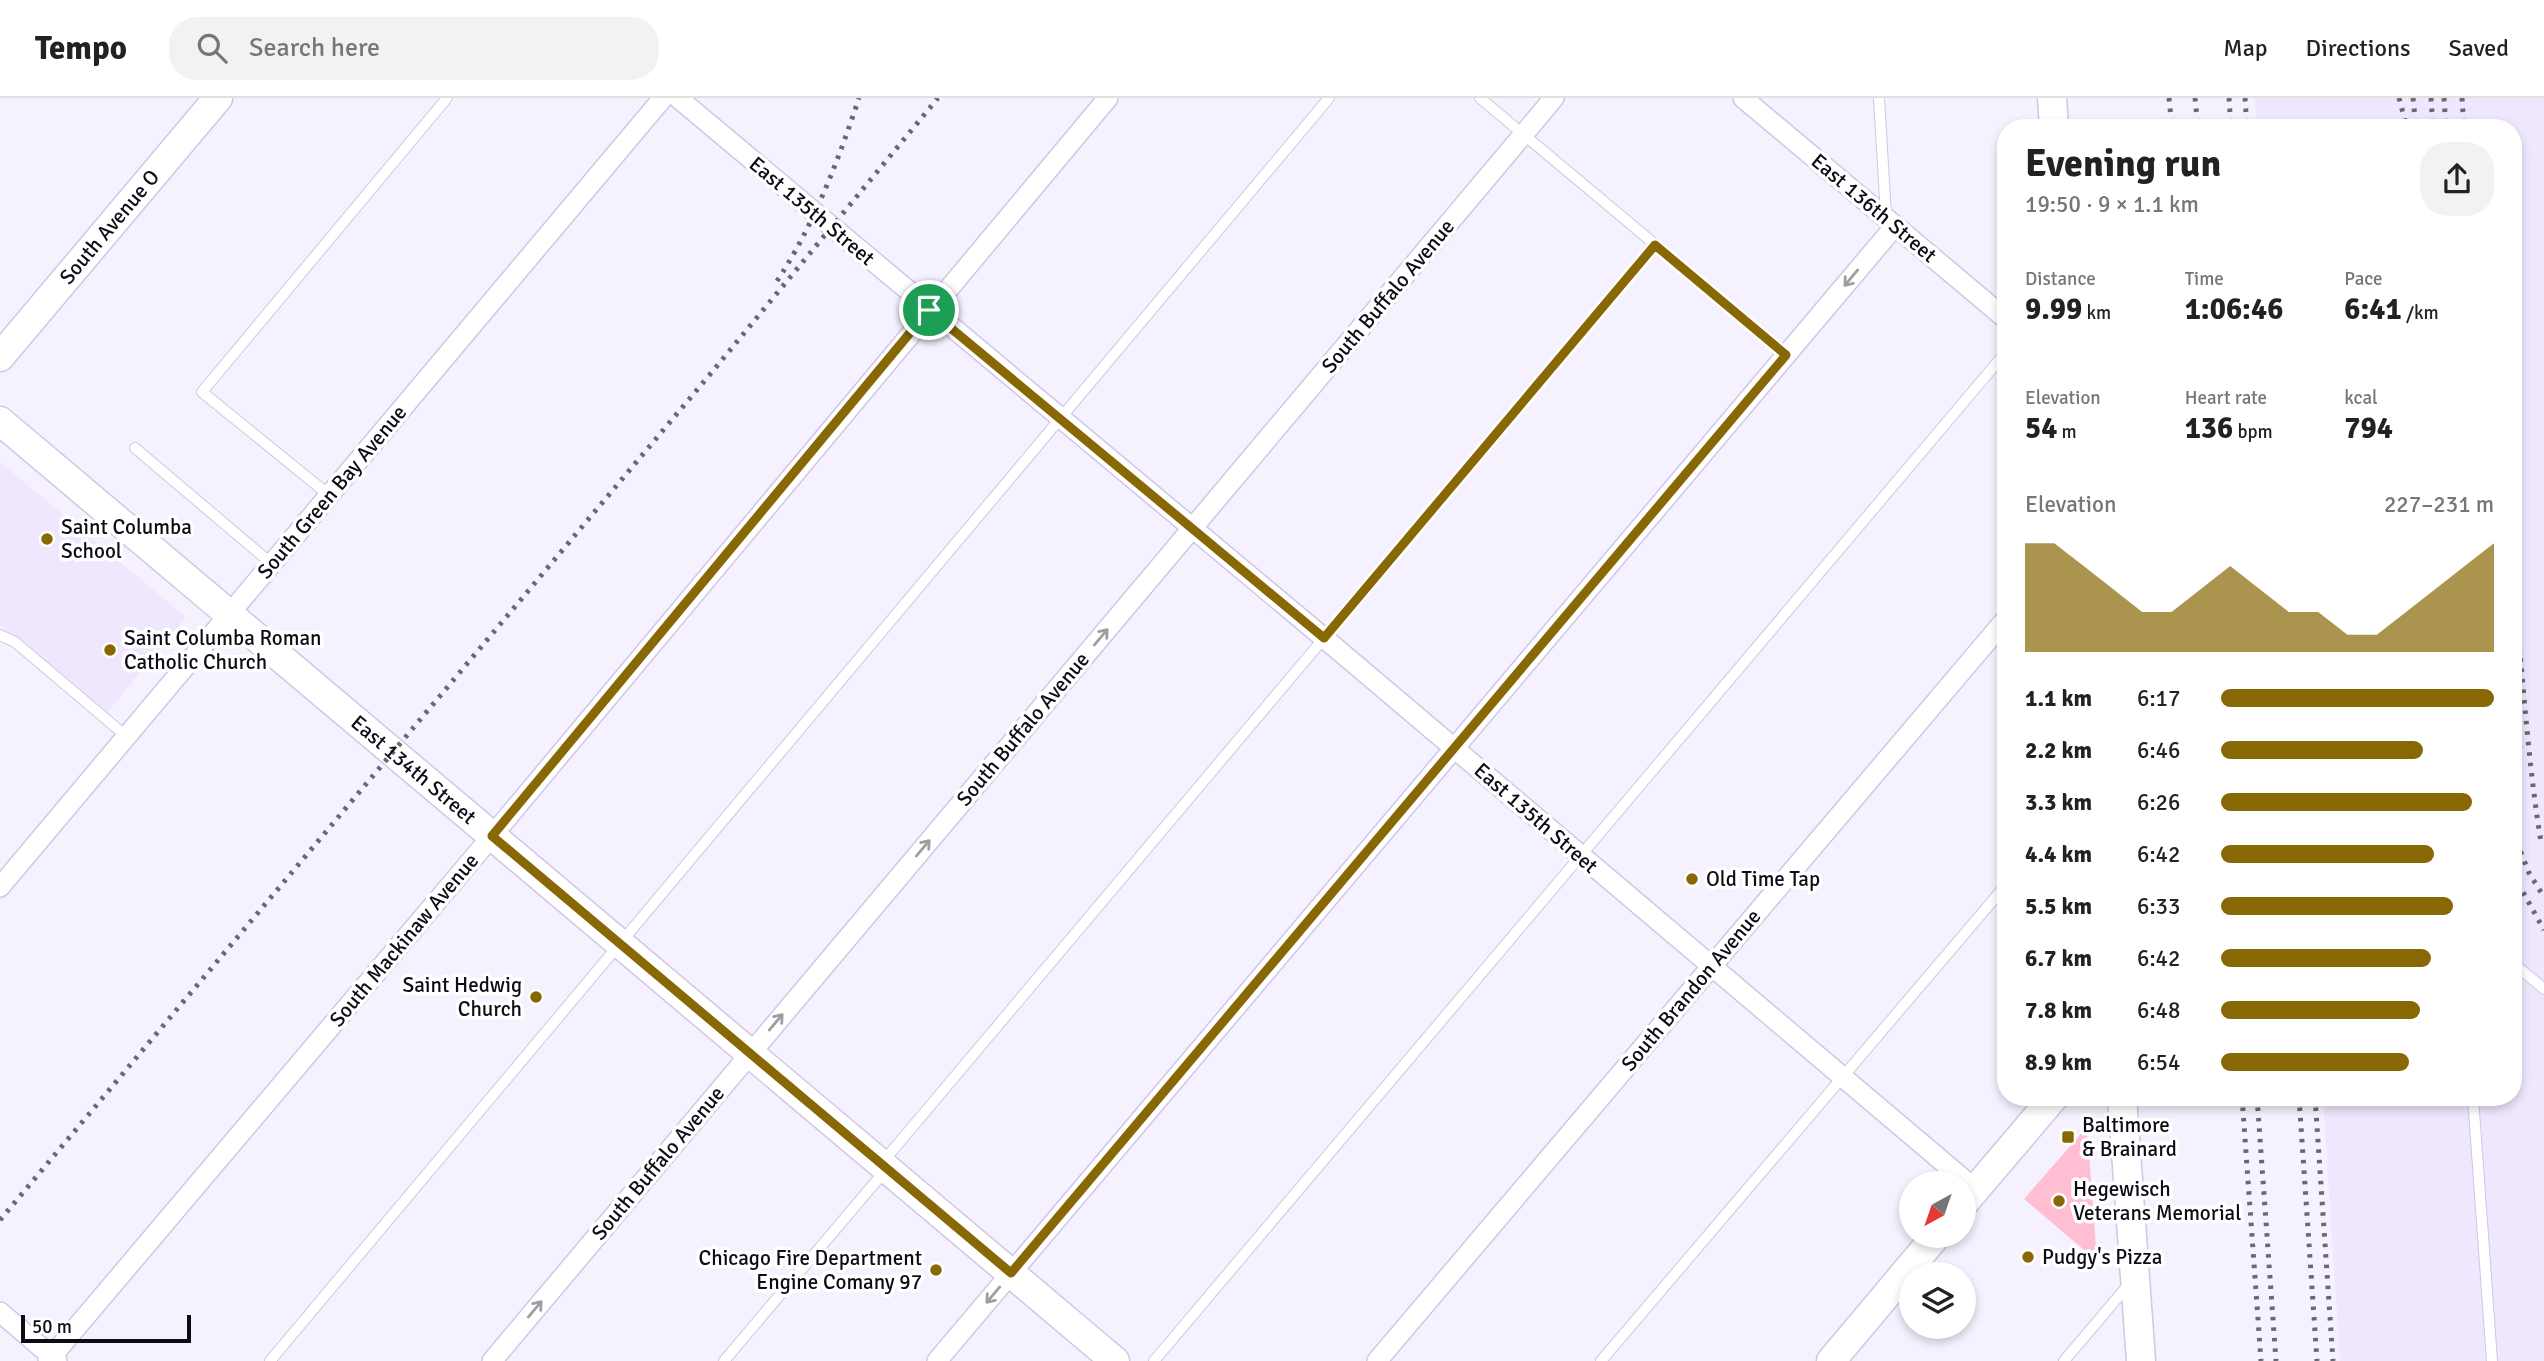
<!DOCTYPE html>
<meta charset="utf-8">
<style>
body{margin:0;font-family:Signika,sans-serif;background:#f2f2f2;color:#222;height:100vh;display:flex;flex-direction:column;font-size:26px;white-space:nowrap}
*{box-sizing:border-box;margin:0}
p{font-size:23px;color:#767676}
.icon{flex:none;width:38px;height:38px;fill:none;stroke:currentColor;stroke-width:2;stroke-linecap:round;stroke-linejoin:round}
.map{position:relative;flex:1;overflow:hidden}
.panel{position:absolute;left:1997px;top:21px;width:525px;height:987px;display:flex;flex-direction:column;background:#fff;border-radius:28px;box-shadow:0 4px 10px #0003}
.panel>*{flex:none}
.needle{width:46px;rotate:220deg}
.tools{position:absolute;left:1899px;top:1073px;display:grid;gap:14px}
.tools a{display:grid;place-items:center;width:77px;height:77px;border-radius:50%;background:#fff;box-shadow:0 4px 10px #0003;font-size:35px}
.scale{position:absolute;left:21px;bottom:18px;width:170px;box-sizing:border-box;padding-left:7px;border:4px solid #0f0b15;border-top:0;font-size:19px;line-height:24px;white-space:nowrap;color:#0f0b15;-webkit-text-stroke:5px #fff;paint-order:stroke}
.pin{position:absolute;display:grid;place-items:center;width:60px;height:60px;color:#fff;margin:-30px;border:4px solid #fff;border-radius:50%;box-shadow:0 2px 7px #0007}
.round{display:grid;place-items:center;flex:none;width:74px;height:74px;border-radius:28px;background:#f2f2f2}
.overview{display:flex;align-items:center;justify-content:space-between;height:119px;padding:0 28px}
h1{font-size:38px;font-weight:700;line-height:52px}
.figures{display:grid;grid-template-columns:repeat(3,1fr);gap:10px;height:119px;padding:7px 28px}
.figures div{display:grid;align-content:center}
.figures b{font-size:30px;font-weight:700}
.figures small{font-size:19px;font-weight:400}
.figures p{font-size:19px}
.chart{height:196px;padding:14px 28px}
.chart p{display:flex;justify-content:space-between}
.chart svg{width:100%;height:126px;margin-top:7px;fill:#886804;opacity:.7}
ul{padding:0 28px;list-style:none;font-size:23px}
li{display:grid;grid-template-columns:112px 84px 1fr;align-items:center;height:52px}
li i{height:18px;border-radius:9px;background:#886804}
header{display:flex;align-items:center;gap:42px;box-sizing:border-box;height:98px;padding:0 35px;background:#fff;border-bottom:2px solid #e0e0e0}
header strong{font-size:33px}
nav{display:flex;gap:38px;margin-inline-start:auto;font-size:24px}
.search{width:490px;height:63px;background:#f2f2f2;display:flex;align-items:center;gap:18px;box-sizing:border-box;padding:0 24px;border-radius:28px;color:#767676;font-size:26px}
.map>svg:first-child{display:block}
.built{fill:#efe7fe}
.green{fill:#ffbed1}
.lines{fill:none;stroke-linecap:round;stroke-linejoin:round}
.lane-casing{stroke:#d1c6e5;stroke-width:12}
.street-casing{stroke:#d1c6e5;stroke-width:22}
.secondary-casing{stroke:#d1c6e5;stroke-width:31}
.lane{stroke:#fff;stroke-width:10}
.street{stroke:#fff;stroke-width:19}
.secondary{stroke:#fff;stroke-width:28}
.rail{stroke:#6b6772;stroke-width:5;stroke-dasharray:3.5 7;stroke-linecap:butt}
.oneway{stroke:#9f9da1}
.route-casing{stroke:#fff;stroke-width:14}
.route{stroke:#886804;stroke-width:9}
.poi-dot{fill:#886804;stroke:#fff;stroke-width:2.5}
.labels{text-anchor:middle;stroke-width:7;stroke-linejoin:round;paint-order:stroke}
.street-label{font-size:21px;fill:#0f0b15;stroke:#fff}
.poi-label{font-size:21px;fill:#0f0b15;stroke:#fff;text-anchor:start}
</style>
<header>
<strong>Tempo</strong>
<div class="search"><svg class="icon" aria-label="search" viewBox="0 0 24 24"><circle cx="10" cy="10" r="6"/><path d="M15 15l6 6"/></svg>Search here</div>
<nav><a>Map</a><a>Directions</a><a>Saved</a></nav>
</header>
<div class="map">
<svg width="2544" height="1263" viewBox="0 0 2544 1263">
<rect width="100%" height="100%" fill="#f5f1fe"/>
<g class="built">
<polygon points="2255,0 2544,0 2544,1263 2340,1263 2323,999 2513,999 2513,30 2257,30"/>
<polygon points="0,364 186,519 107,615 0,527"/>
</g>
<polygon class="green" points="2087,1029 2097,1163 2024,1101"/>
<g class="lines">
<defs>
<g id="lane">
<polyline points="1480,0 1786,256"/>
<polyline points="1879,0 1886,118"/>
<polyline points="135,350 272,466"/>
<polyline points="329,397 202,294 447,0"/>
<polyline points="0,537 15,544 126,638"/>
<polyline points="2513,865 2544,891"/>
<polyline points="2473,999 2492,1263"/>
<polyline points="882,1065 1655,147"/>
<polyline points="270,1263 1329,0"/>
<polyline points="724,1263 884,1074"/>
<polyline points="1154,1263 2006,254"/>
<polyline points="1601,1263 2006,787"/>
<polyline points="2064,1263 2130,1185"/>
</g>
<g id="street">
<polyline points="678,0 1324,540 1975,1091"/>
<polyline points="1743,0 2006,221"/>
<polyline points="0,789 663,0"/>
<polyline points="0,1214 57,1263"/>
<polyline points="48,1263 492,738 1108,0"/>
<polyline points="492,1263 1554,0"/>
<polyline points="937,1263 1895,128"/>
<polyline points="1377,1263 2006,521"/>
</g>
<g id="secondary">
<polyline points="2052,0 2054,30"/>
<path id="s1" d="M0 259 218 0"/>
<path id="s2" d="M0 323 1115 1263"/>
<polyline points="2122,999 2141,1263"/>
<polyline points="1964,1105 2054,999"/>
<polyline points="1831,1263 1936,1138"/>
</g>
</defs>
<use href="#lane" class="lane-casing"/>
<use href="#street" class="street-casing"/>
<use href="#secondary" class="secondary-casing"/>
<use href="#lane" class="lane"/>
<use href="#street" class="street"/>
<use href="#secondary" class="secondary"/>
<g class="rail">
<polyline points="2169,0 2172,30"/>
<polyline points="2195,0 2198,30"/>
<polyline points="2229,0 2231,30"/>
<polyline points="2245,0 2247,30"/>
<polyline points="2399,0 2407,30"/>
<polyline points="2413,0 2416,30"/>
<polyline points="2431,0 2433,30"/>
<polyline points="2444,0 2446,30"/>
<polyline points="2462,0 2464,30"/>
<path d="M777 183C814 127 838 63 859 0"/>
<path d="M2513 487C2523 573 2527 659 2541 744"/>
<polyline points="2513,616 2520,650"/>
<polyline points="2513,734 2529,775 2544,799"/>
<polyline points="2513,776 2544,832"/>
<polyline points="2242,999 2261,1263"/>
<polyline points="2257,999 2276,1263"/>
<polyline points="2299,999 2317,1263"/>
<polyline points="2315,999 2333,1263"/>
<polyline points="0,1122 712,274 938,0"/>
</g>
</g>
<defs><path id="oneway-shaft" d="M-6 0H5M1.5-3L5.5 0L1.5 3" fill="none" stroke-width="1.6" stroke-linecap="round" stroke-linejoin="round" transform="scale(1.75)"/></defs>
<g class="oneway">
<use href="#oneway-shaft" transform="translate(1851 180) rotate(130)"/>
<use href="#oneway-shaft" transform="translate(1101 539) rotate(-50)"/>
<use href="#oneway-shaft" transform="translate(923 750) rotate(-50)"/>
<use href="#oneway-shaft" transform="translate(776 924) rotate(-50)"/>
<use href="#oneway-shaft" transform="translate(993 1197) rotate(130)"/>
<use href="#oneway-shaft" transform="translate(535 1211) rotate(-50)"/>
</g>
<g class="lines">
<defs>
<polygon id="route" points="1655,147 1786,257 1011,1175 492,738 929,212 1324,540"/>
</defs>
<use href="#route" class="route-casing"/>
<use href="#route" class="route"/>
</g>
<g class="poi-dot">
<circle cx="47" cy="441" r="7"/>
<circle cx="110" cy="552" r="7"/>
<circle cx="1692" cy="781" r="7"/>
<circle cx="536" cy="899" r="7"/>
<rect x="2061" y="1032" width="14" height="14" rx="3.5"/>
<circle cx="2059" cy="1103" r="7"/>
<circle cx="2028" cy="1159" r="7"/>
<circle cx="936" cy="1172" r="7"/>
</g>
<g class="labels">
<g class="street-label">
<text transform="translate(1874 110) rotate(40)" y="7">East 136th Street</text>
<text transform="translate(812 113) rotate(40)" y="7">East 135th Street</text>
<text dy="7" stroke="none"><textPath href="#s1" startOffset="170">South Avenue O</textPath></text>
<text transform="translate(1388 198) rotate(-50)" y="7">South Buffalo Avenue</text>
<text transform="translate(332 394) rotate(-50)" y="7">South Green Bay Avenue</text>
<text transform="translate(1023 631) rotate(-50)" y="7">South Buffalo Avenue</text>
<text dy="7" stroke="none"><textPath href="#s2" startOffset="541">East 134th Street</textPath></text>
<text transform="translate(1536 720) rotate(41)" y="7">East 135th Street</text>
<text transform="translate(404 842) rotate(-50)" y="7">South Mackinaw Avenue</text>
<text transform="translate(1691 892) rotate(-50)" y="7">South Brandon Avenue</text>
<text transform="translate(658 1065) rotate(-50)" y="7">South Buffalo Avenue</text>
</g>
<g class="poi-label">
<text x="61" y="436">Saint Columba<tspan x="61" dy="24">School</tspan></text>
<text x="124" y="547">Saint Columba Roman<tspan x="124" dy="24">Catholic Church</tspan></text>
<text x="1706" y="788">Old Time Tap</text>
<text x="522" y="894" text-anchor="end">Saint Hedwig<tspan x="522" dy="24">Church</tspan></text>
<text x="2082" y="1034">Baltimore<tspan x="2082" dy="24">&amp; Brainard</tspan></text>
<text x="2073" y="1098">Hegewisch<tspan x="2073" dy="24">Veterans Memorial</tspan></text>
<text x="2042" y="1166">Pudgy's Pizza</text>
<text x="922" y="1167" text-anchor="end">Chicago Fire Department<tspan x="922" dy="24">Engine Comany 97</tspan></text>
</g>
</g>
</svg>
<div class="tools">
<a><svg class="needle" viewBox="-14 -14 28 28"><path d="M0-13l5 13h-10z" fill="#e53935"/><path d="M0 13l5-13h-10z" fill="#767676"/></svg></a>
<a><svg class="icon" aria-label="layers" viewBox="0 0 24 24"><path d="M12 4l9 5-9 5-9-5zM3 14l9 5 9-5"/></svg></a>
</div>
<div class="scale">50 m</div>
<div class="pin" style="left:929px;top:212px;background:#1e9e55"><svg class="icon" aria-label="arrive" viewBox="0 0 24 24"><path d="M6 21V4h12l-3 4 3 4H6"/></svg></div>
<section class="panel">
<div class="overview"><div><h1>Evening run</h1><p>19:50 · 9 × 1.1 km</p></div><a class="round"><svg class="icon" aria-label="share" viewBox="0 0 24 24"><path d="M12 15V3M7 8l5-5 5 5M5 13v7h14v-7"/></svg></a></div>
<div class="figures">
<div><p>Distance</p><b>9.99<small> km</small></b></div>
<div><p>Time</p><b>1:06:46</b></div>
<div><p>Pace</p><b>6:41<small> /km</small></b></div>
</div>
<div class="figures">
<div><p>Elevation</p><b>54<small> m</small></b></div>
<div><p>Heart rate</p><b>136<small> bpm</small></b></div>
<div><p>kcal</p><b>794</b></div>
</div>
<div class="chart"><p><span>Elevation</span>227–231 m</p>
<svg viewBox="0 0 160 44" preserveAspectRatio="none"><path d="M0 44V6L10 6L20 14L30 22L40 30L50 30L60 22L70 14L80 22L90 30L100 30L110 38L120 38L130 30L140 22L150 14L160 6V44z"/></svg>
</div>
<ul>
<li><b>1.1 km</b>6:17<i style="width:100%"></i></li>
<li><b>2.2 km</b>6:46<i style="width:74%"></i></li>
<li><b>3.3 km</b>6:26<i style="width:92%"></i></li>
<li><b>4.4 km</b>6:42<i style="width:78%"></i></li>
<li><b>5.5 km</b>6:33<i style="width:85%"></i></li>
<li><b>6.7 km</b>6:42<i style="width:77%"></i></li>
<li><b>7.8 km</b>6:48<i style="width:73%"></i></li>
<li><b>8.9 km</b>6:54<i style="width:69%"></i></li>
</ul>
</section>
</div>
